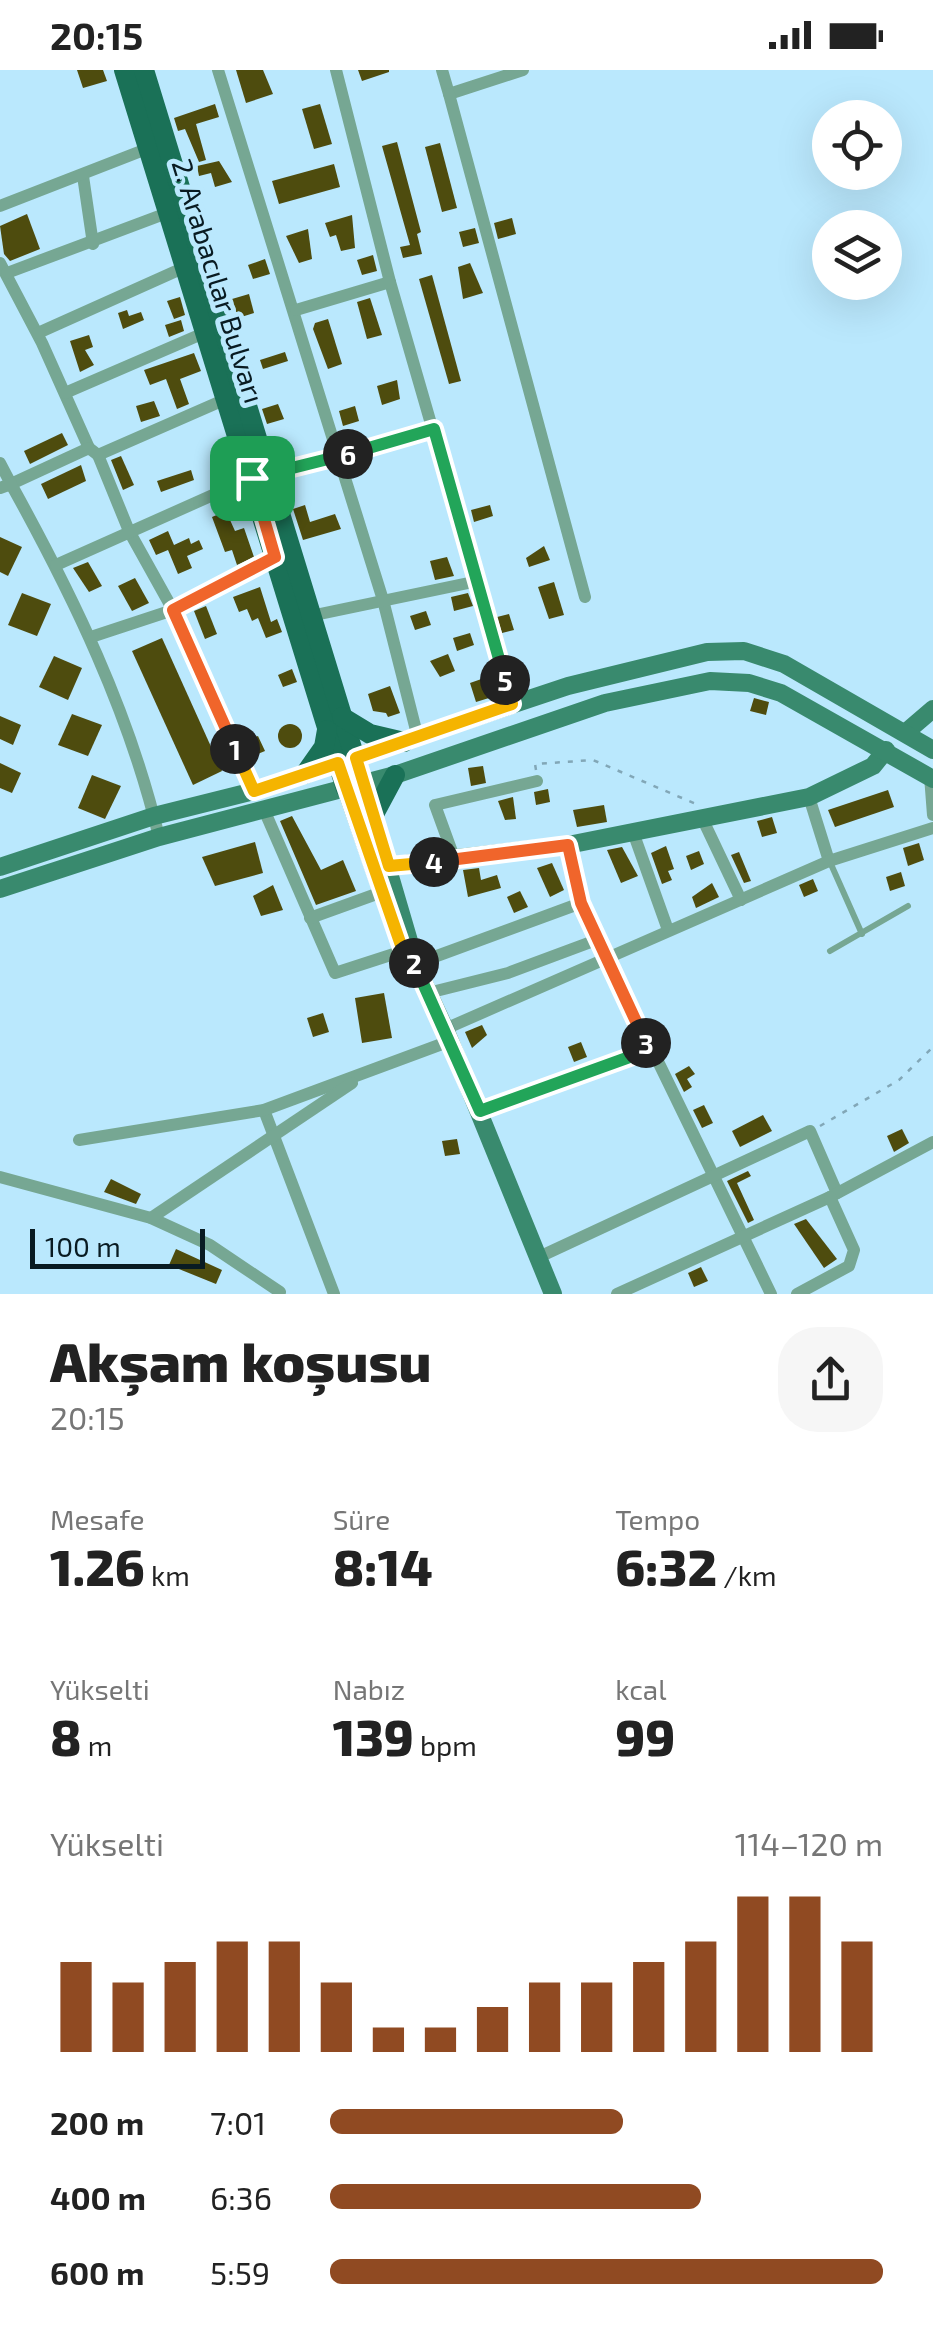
<!DOCTYPE html>
<html lang="tr">
<meta charset="utf-8">
<style>
body{margin:0;font-family:"Exo 2",sans-serif;background:#f6f6f6;color:#222;height:100vh;display:flex;flex-direction:column;font-size:38px;white-space:nowrap}
*{box-sizing:border-box;margin:0}
p{font-size:32px;color:#767676}
.icon{flex:none;width:55px;height:55px;fill:none;stroke:currentColor;stroke-width:2;stroke-linecap:round;stroke-linejoin:round}
.map{position:relative;height:1224px;overflow:hidden}
.details{display:flex;flex-direction:column;background:#fff;flex:1}
.details>*{flex:none}
.buttons{position:absolute;left:812px;top:30px;display:grid;gap:20px}
.buttons a{display:grid;place-items:center;width:90px;height:90px;border-radius:50%;background:#fff;box-shadow:0 10px 40px #0002;font-size:50px}
.scale{position:absolute;left:30px;bottom:25px;width:175px;box-sizing:border-box;padding-left:10px;border:5px solid #091b22;border-top:0;font-size:28px;line-height:35px;white-space:nowrap;color:#091b22;-webkit-text-stroke:8px #bae8fd;paint-order:stroke}
.pin{position:absolute;display:grid;place-items:center;width:85px;height:85px;color:#fff;margin:-42px;border-radius:20px;box-shadow:0 5px 15px #0006}
.km{position:absolute;width:50px;height:50px;margin:-25px;border-radius:50%;background:#222;color:#fff;font-size:28px;line-height:50px;text-align:center}
.round{display:grid;place-items:center;flex:none;width:105px;height:105px;border-radius:40px;background:#f6f6f6}
.headline{display:flex;align-items:center;justify-content:space-between;height:170px;padding:0 50px}
h1{font-size:55px;font-weight:800;line-height:75px}
.figures{display:grid;grid-template-columns:repeat(3,1fr);gap:15px;height:170px;padding:10px 50px}
.figures div{display:grid;align-content:center}
.figures b{font-size:50px;font-weight:800}
.figures small{font-size:28px;font-weight:400}
.figures p{font-size:28px}
.chart{height:280px;padding:20px 50px}
.chart p{display:flex;justify-content:space-between}
.chart svg{width:100%;height:180px;margin-top:10px;stroke:#904a22;stroke-width:6}
ul{padding:0 50px;list-style:none;font-size:32px}
li{display:grid;grid-template-columns:160px 120px 1fr;align-items:center;height:75px}
li i{height:25px;border-radius:12px;background:#904a22}
.status{display:flex;justify-content:space-between;align-items:center;height:70px;padding:0 50px;background:#fff;direction:ltr}
.status svg{height:28px;fill:currentColor}
.map>svg:first-child{display:block}
.building{fill:#4e4c0e}
.lines{fill:none;stroke-linecap:round;stroke-linejoin:round}
.path{stroke:#82a7b7;stroke-width:2.5;stroke-dasharray:5 8;stroke-linecap:butt}
.lane{stroke:#76a793;stroke-width:6}
.street{stroke:#76a793;stroke-width:12}
.secondary{stroke:#398a6e;stroke-width:18}
.primary{stroke:#1a7157;stroke-width:20}
.split-1-casing{stroke:#fff;stroke-width:20}
.split-2-casing{stroke:#fff;stroke-width:20}
.split-3-casing{stroke:#fff;stroke-width:20}
.split-4-casing{stroke:#fff;stroke-width:20}
.split-5-casing{stroke:#fff;stroke-width:20}
.split-6-casing{stroke:#fff;stroke-width:20}
.split-7-casing{stroke:#fff;stroke-width:20}
.split-1{stroke:#f0652b;stroke-width:12}
.split-2{stroke:#f5b400;stroke-width:12}
.split-3{stroke:#22a559;stroke-width:12}
.split-4{stroke:#f0652b;stroke-width:12}
.split-5{stroke:#f5b400;stroke-width:12}
.split-6{stroke:#22a559;stroke-width:12}
.split-7{stroke:#22a559;stroke-width:12}
.labels{text-anchor:middle;stroke-width:10;stroke-linejoin:round;paint-order:stroke}
.street-label{font-size:28px;fill:#091b22;stroke:#bae8fd}
</style>
<div class="status"><b>20:15</b><svg viewBox="0 0 49 12"><path d="M0 12V9h3v3zM5 12V6h3v6zM10 12V3h3v9zM15 12V0h3v12zM26 1h20v11H26zM47 4h2v5h-2z"/></svg></div>
<div class="map">
<svg width="933" height="1224" viewBox="0 0 933 1224">
<rect width="100%" height="100%" fill="#bae8fd"/>
<g class="building">
<polygon points="77,0 103,0 107,11 83,18"/>
<polygon points="236,0 263,0 273,24 246,33"/>
<polygon points="358,0 389,0 389,2 362,11"/>
<polygon points="215,34 219,47 196,54 206,90 199,92 185,59 178,61 174,48"/>
<polygon points="320,34 332,74 314,79 302,39"/>
<polygon points="397,72 421,162 417,164 422,184 403,188 400,177 410,175 382,76"/>
<polygon points="440,73 457,138 442,142 425,77"/>
<polygon points="219,91 232,112 215,117 211,103 199,106 197,96"/>
<polygon points="334,94 340,117 279,134 272,111"/>
<polygon points="27,144 40,179 10,191 4,184 0,156"/>
<polygon points="352,145 355,178 341,181 336,165 330,167 325,153"/>
<polygon points="512,148 516,164 498,169 494,153"/>
<polygon points="475,158 479,173 463,177 459,162"/>
<polygon points="308,159 312,189 299,193 286,166"/>
<polygon points="373,185 377,201 362,205 357,190"/>
<polygon points="265,189 270,204 253,209 248,195"/>
<polygon points="470,193 483,223 463,229 458,197"/>
<polygon points="432,205 461,311 449,314 419,209"/>
<polygon points="249,224 254,243 238,248 232,229"/>
<polygon points="180,227 185,245 174,249 167,231"/>
<polygon points="370,228 382,265 367,269 357,232"/>
<polygon points="127,240 129,246 141,242 144,250 123,259 118,243"/>
<polygon points="328,249 342,294 328,299 313,259 315,253"/>
<polygon points="181,250 184,261 169,267 165,255"/>
<polygon points="89,265 93,277 85,280 94,295 80,302 70,271"/>
<polygon points="285,282 288,291 263,299 260,290"/>
<polygon points="194,283 201,301 180,309 189,334 177,339 166,309 150,315 144,300"/>
<polygon points="397,310 400,329 382,335 377,316"/>
<polygon points="154,331 160,346 141,352 136,336"/>
<polygon points="278,334 284,349 267,354 262,339"/>
<polygon points="355,336 359,351 343,356 339,341"/>
<polygon points="62,363 68,375 30,394 24,381"/>
<polygon points="227,382 232,397 215,403 210,388"/>
<polygon points="121,386 134,415 123,420 111,390"/>
<polygon points="81,395 86,411 48,429 41,414"/>
<polygon points="191,400 194,410 161,422 157,411"/>
<polygon points="305,435 310,452 335,444 341,459 303,470 293,439"/>
<polygon points="490,435 493,446 474,452 471,440"/>
<polygon points="226,441 235,461 244,458 254,487 237,495 232,480 225,482 212,447"/>
<polygon points="168,461 174,475 189,468 191,474 199,470 203,479 187,486 192,498 178,504 168,480 156,485 149,470"/>
<polygon points="0,467 22,477 8,506 0,502"/>
<polygon points="544,476 550,490 529,497 526,488"/>
<polygon points="447,487 454,506 435,510 430,491"/>
<polygon points="88,492 102,516 89,522 73,498"/>
<polygon points="135,508 149,533 132,541 118,516"/>
<polygon points="554,512 564,545 549,549 538,517"/>
<polygon points="260,517 271,552 277,549 282,562 266,568 258,548 252,551 247,539 239,542 233,527"/>
<polygon points="22,523 51,534 37,566 8,555"/>
<polygon points="468,523 473,536 454,541 451,527"/>
<polygon points="206,536 217,564 205,569 194,541"/>
<polygon points="426,541 431,555 415,560 410,546"/>
<polygon points="509,544 514,560 502,563 497,547"/>
<polygon points="470,563 474,575 457,581 453,568"/>
<polygon points="162,568 222,701 193,715 132,581"/>
<polygon points="448,584 455,601 440,607 430,591"/>
<polygon points="54,586 82,598 68,630 39,617"/>
<polygon points="292,599 297,612 283,617 278,605"/>
<polygon points="490,606 493,615 485,617 489,628 476,632 470,613"/>
<polygon points="390,616 400,643 388,647 386,643 373,641 368,624"/>
<polygon points="754,628 769,632 766,645 750,641"/>
<polygon points="72,644 102,655 88,686 58,675"/>
<polygon points="0,646 21,655 13,675 0,669"/>
<circle cx="290" cy="666" r="12"/>
<polygon points="258,666 265,681 250,687 243,672"/>
<polygon points="0,693 21,703 12,723 0,718"/>
<polygon points="483,696 486,713 471,716 468,698"/>
<polygon points="92,705 121,716 105,749 78,738"/>
<polygon points="548,719 550,732 536,735 534,722"/>
<polygon points="888,720 894,737 835,757 828,740"/>
<polygon points="513,727 516,749 505,750 498,731"/>
<polygon points="604,735 607,752 577,757 573,740"/>
<polygon points="292,746 321,800 343,790 356,821 316,835 280,751"/>
<polygon points="772,747 777,763 762,767 757,751"/>
<polygon points="255,772 263,803 215,816 202,787"/>
<polygon points="919,773 924,790 908,796 903,778"/>
<polygon points="666,776 674,799 668,801 672,810 662,814 651,783"/>
<polygon points="622,777 638,806 621,813 607,780"/>
<polygon points="699,781 704,794 691,800 686,786"/>
<polygon points="739,782 751,811 744,813 731,785"/>
<polygon points="552,793 564,820 550,827 537,798"/>
<polygon points="479,798 481,810 497,805 501,818 468,827 463,800"/>
<polygon points="901,802 905,816 890,821 886,807"/>
<polygon points="813,809 818,821 804,827 799,815"/>
<polygon points="712,813 719,827 696,838 692,827"/>
<polygon points="273,815 283,840 261,846 253,826"/>
<polygon points="520,821 528,837 514,843 507,827"/>
<polygon points="384,923 392,968 362,973 355,928"/>
<polygon points="323,943 329,962 313,967 307,948"/>
<polygon points="482,955 487,965 472,978 465,962"/>
<polygon points="581,972 587,987 574,992 568,977"/>
<polygon points="689,996 695,1004 687,1009 692,1017 684,1022 675,1004"/>
<polygon points="704,1035 713,1053 702,1058 693,1040"/>
<polygon points="763,1045 772,1061 740,1077 732,1061"/>
<polygon points="902,1059 909,1073 894,1082 887,1066"/>
<polygon points="457,1069 460,1084 445,1086 442,1071"/>
<polygon points="748,1101 751,1106 737,1113 754,1150 748,1153 727,1111"/>
<polygon points="111,1109 141,1124 136,1134 104,1122"/>
<polygon points="806,1149 837,1189 824,1198 794,1154"/>
<polygon points="176,1179 222,1200 216,1214 169,1195"/>
<polygon points="701,1197 708,1211 694,1217 688,1203"/>
</g>
<g class="lines">
<g class="path">
<polyline points="536,700 535,694 593,690 696,734"/>
<polyline points="820,1056 899,1010 933,977"/>
</g>
<g class="lane">
<polyline points="830,792 862,864"/>
<polyline points="830,881 908,836"/>
</g>
<g class="street">
<polyline points="218,0 383,530 418,668"/>
<polyline points="336,0 390,212 512,634"/>
<polyline points="442,0 449,24 523,0"/>
<polyline points="449,24 585,527"/>
<polyline points="83,106 93,174"/>
<polyline points="0,136 149,78"/>
<polyline points="0,193 42,273 89,378"/>
<polyline points="7,203 167,143"/>
<polyline points="296,240 390,212"/>
<polyline points="38,263 183,198"/>
<polyline points="65,323 204,263"/>
<polyline points="98,385 129,461 173,540 254,721"/>
<polyline points="0,393 11,414 89,378 98,385 226,329"/>
<path d="M0 418 11 414C73 526 129 641 159 767"/>
<polyline points="56,495 251,408 435,359"/>
<polyline points="315,545 478,511"/>
<polyline points="91,567 173,540 275,487"/>
<polyline points="930,706 933,745"/>
<polyline points="809,727 829,791"/>
<polyline points="265,742 335,903 403,881"/>
<polyline points="703,750 741,830"/>
<polyline points="633,762 668,860"/>
<polyline points="568,775 581,833 771,1224"/>
<polyline points="455,790 435,735 537,711"/>
<polyline points="310,848 382,822"/>
<polyline points="415,894 581,833"/>
<polyline points="428,923 508,903 599,869"/>
<polyline points="445,959 829,791 933,758"/>
<polyline points="264,1040 334,1224"/>
<polyline points="480,1041 649,980"/>
<polyline points="79,1070 264,1040 450,971"/>
<polyline points="0,1107 151,1148 210,1175 280,1222"/>
<polyline points="151,1148 352,1013"/>
<polyline points="539,1187 810,1061 837,1123"/>
<polyline points="617,1224 830,1127 933,1072"/>
<polyline points="797,1224 849,1196 854,1180 830,1127"/>
</g>
<g class="secondary">
<polyline points="905,663 933,639"/>
<polyline points="363,714 414,888"/>
<polyline points="346,719 403,881 415,894 445,959 553,1224"/>
<polyline points="389,796 568,775 809,727 873,696 886,680"/>
<polyline points="0,797 154,746 254,721 568,616 707,582 744,581 784,594 933,680"/>
<polyline points="0,819 159,767 395,705 605,633 710,611 749,613 781,623 933,709"/>
</g>
<g class="primary">
<polyline points="124,0 346,719"/>
<polyline points="144,0 363,714"/>
<polyline points="342,647 370,664 404,672"/>
<polyline points="305,704 324,677 327,660"/>
<polyline points="373,746 395,705"/>
</g>
</g>
<g class="lines">
<defs>
<polyline id="split-1" points="235,679 173,540 275,487 252,408"/>
<polyline id="split-2" points="235,679 254,721 338,693 403,881 414,893"/>
<polyline id="split-3" points="414,893 480,1041 649,980 646,973"/>
<polyline id="split-4" points="434,792 568,775 581,833 646,973"/>
<polyline id="split-5" points="434,792 389,796 356,688 512,634 505,610"/>
<polyline id="split-6" points="348,384 434,359 505,610"/>
<polyline id="split-7" points="252,408 348,384"/>
</defs>
<use href="#split-1" class="split-1-casing"/>
<use href="#split-2" class="split-2-casing"/>
<use href="#split-3" class="split-3-casing"/>
<use href="#split-4" class="split-4-casing"/>
<use href="#split-5" class="split-5-casing"/>
<use href="#split-6" class="split-6-casing"/>
<use href="#split-7" class="split-7-casing"/>
<use href="#split-1" class="split-1"/>
<use href="#split-2" class="split-2"/>
<use href="#split-3" class="split-3"/>
<use href="#split-4" class="split-4"/>
<use href="#split-5" class="split-5"/>
<use href="#split-6" class="split-6"/>
<use href="#split-7" class="split-7"/>
</g>
<g class="labels">
<g class="street-label">
<text transform="translate(218 211) rotate(73)" y="10">2. Arabacılar Bulvarı</text>
</g>
</g>
</svg>
<div class="buttons">
<a><svg class="icon" aria-label="locate" viewBox="0 0 24 24"><circle cx="12" cy="12" r="6"/><path d="M12 2v4M12 18v4M2 12h4M18 12h4"/></svg></a>
<a><svg class="icon" aria-label="layers" viewBox="0 0 24 24"><path d="M12 4l9 5-9 5-9-5zM3 14l9 5 9-5"/></svg></a>
</div>
<div class="scale">100 m</div>
<div class="pin" style="left:252px;top:408px;background:#1e9e55"><svg class="icon" aria-label="arrive" viewBox="0 0 24 24"><path d="M6 21V4h12l-3 4 3 4H6"/></svg></div>
<b class="km" style="left:235px;top:679px">1</b>
<b class="km" style="left:414px;top:893px">2</b>
<b class="km" style="left:646px;top:973px">3</b>
<b class="km" style="left:434px;top:792px">4</b>
<b class="km" style="left:505px;top:610px">5</b>
<b class="km" style="left:348px;top:384px">6</b>
</div>
<section class="details">
<div class="headline"><div><h1>Akşam koşusu</h1><p>20:15</p></div><a class="round"><svg class="icon" aria-label="share" viewBox="0 0 24 24"><path d="M12 15V3M7 8l5-5 5 5M5 13v7h14v-7"/></svg></a></div>
<div class="figures">
<div><p>Mesafe</p><b>1.26<small> km</small></b></div>
<div><p>Süre</p><b>8:14</b></div>
<div><p>Tempo</p><b>6:32<small> /km</small></b></div>
</div>
<div class="figures">
<div><p>Yükselti</p><b>8<small> m</small></b></div>
<div><p>Nabız</p><b>139<small> bpm</small></b></div>
<div><p>kcal</p><b>99</b></div>
</div>
<div class="chart"><p><span>Yükselti</span>114–120 m</p>
<svg viewBox="0 0 160 44" preserveAspectRatio="none"><path d="M5 44V22M15 44V27M25 44V22M35 44V17M45 44V17M55 44V27M65 44V38M75 44V38M85 44V33M95 44V27M105 44V27M115 44V22M125 44V17M135 44V6M145 44V6M155 44V17"/></svg>
</div>
<ul>
<li><b>200 m</b>7:01<i style="width:53%"></i></li>
<li><b>400 m</b>6:36<i style="width:67%"></i></li>
<li><b>600 m</b>5:59<i style="width:100%"></i></li>
</ul>
</section>
